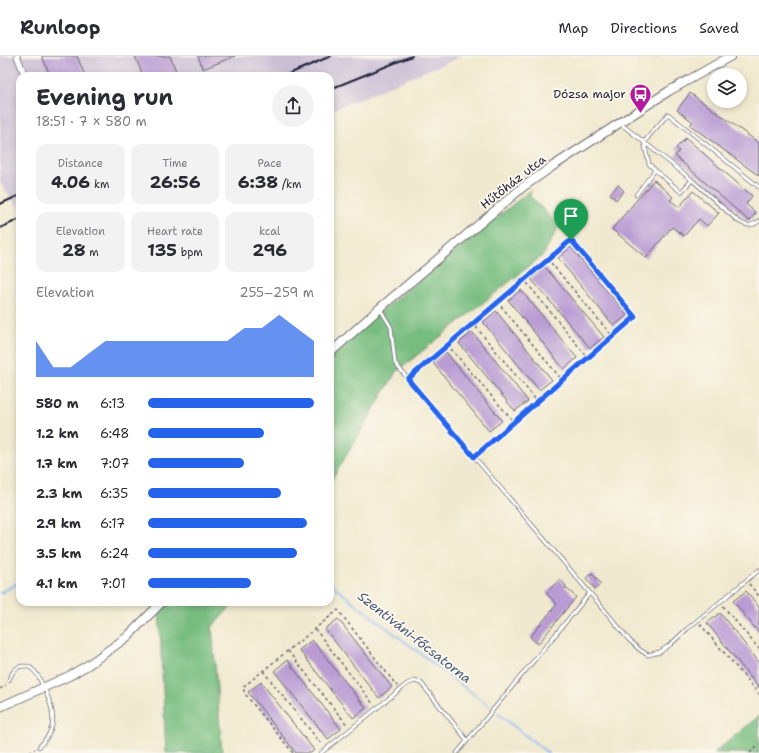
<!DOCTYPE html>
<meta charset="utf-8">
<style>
body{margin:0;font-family:"Shantell Sans",sans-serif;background:#f2f2f3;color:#2b2b33;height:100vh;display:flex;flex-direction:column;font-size:15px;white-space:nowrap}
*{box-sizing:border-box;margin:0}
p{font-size:13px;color:#7c7c81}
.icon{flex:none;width:22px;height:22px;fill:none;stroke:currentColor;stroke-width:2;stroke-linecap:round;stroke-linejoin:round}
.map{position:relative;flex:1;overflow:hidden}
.sheet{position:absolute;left:16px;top:16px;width:318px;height:534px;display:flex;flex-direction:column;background:#fff;border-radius:12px;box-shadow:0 2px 6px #0003}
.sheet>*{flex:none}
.fabs{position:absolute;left:707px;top:12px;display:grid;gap:8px}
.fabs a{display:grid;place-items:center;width:40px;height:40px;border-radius:50%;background:#fff;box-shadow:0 2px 6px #0003;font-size:20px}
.pin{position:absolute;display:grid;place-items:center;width:34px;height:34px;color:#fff;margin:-41px -17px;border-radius:50% 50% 50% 0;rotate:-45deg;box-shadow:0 0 4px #0007}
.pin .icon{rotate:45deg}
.round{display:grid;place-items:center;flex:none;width:42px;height:42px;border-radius:21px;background:#f2f2f3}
.overview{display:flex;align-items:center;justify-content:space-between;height:68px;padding:0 20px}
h1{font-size:22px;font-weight:700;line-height:30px}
.metrics{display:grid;grid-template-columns:repeat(3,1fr);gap:6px;height:68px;padding:4px 20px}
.metrics div{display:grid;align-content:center;border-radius:10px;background:#f2f2f3;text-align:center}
.metrics b{font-size:17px;font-weight:700}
.metrics small{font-size:11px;font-weight:400}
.metrics p{font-size:11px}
.chart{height:112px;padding:8px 20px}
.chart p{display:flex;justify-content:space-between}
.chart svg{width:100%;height:72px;margin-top:4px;fill:#2563eb;opacity:.7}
ul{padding:0 20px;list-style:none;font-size:13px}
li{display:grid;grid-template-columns:64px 48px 1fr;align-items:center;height:30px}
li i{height:10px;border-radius:5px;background:#2563eb}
header{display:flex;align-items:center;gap:24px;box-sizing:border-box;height:56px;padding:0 20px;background:#fff;border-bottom:1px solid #e1e1e2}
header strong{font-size:19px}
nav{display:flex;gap:22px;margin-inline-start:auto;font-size:14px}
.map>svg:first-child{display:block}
.industrial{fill:#cbbfd5}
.forest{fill:#78bd80;stroke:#4d705e}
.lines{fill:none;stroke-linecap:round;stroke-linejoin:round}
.stream{stroke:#88b8f3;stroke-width:2}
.building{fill:#ba9cd4}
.lane-casing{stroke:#6a686f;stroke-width:4.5}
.street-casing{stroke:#6a686f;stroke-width:7}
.secondary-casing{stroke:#6a686f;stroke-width:10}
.path{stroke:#6a686f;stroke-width:1.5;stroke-dasharray:3 3;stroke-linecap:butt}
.lane{stroke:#fff;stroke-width:3}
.street{stroke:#fff;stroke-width:5.5}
.secondary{stroke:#fff;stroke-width:8}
.rail{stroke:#22223b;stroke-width:2}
.route-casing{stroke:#fff;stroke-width:8}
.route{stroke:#2563eb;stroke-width:5}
.labels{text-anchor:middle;stroke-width:4;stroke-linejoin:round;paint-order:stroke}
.poi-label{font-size:12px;fill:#22223b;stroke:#fbf7ec;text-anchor:end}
.street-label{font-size:12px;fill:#22223b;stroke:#fbf7ec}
.water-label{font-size:13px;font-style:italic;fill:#46567b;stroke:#fbf7ec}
</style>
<header>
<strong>Runloop</strong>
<nav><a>Map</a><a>Directions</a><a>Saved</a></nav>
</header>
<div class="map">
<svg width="759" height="697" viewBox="0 0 759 697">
<rect width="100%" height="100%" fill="#fbf7ec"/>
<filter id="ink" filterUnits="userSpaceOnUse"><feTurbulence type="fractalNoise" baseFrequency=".025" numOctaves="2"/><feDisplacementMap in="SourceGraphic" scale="8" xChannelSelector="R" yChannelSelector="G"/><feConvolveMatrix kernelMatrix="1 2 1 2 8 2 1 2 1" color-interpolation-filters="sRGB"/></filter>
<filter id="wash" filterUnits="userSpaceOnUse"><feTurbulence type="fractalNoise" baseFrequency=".012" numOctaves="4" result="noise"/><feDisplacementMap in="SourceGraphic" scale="16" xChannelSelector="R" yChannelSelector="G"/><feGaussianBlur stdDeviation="0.9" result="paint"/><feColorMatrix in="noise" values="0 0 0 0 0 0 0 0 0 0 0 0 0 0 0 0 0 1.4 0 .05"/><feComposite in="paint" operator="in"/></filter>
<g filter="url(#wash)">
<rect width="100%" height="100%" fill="#f1e9cf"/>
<polygon class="industrial" points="0,0 462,0 330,55 330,20 20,20 20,154 0,127"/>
<g class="forest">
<polygon points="531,134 530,140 559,170 543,199 396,316 330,427 330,296"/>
<polygon points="165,546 235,546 212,571 222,697 166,697 159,553"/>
<polygon points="759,660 759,697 714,697"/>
</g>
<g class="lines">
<g class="stream">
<polyline points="330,527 358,550 488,649"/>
<polyline points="0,537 20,526"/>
<polyline points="497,657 548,697"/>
</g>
</g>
<g id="blocks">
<g class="building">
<polygon points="42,0 77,0 85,20 50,20"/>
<polygon points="135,0 170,0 178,20 143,20"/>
<polygon points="198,0 235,0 203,13"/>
<polygon points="690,37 759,87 759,120 690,69 693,66 677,54"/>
<polygon points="686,82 752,140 746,148 756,157 749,165 675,100 679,95 676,92"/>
<polygon points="654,124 673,141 670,144 679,151 693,135 719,157 707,170 699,163 684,180 672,171 646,202 612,173"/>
<polygon points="618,129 624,135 616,144 610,138"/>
<polygon points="571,191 627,259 614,270 558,202"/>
<polygon points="545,211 604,281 590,292 531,223"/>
<polygon points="521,234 577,302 564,313 508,244"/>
<polygon points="496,255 552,324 539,334 483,266"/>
<polygon points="472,276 528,345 515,355 459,287"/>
<polygon points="446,296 502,365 489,375 433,307"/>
<polygon points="592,517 601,528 595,533 586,522"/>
<polygon points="560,523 566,530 565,531 576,541 538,588 530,581 557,548 546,537"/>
<polygon points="746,535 759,551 759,577 733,545"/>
<polygon points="720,557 759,606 759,632 707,567"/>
<polygon points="338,563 392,631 379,642 325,573"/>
<polygon points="312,584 366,652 353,662 299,594"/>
<polygon points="287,604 341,673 328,683 274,615"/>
<polygon points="261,626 314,694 311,697 296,697 248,636"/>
</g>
</g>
</g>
<g filter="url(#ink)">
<use href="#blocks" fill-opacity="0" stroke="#6a686f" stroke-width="1"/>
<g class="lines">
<defs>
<g id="lane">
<path d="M621 68 692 124 738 165C747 170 751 171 759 165"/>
<polyline points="644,86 668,58 759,131"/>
<polyline points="644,86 649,108 655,114"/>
<polyline points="636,139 655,114 681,136 692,124"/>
<polyline points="380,253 391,271 395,307 408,323 612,563 629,584 640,594 648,599 660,596 671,588 687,573 759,514"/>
<polyline points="408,323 571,184"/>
<path d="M9 624C12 617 15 610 24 610 27 610 30 611 32 613 36 616 39 621 41 626 48 639 55 655 52 670 50 678 45 685 39 691"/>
<polyline points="321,697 407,628 414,625 421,627 467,684"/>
<polyline points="457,697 590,537"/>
</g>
<polyline id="street" points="17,0 25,20"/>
<g id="secondary">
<polyline points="330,297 380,252 523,131 553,110 669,35 731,0"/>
<polyline points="0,651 69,620 88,609 127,581 162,546"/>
</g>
</defs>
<use href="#lane" class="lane-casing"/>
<use href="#street" class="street-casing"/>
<use href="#secondary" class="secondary-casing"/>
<g class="path">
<polyline points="551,207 613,281"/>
<polyline points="527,227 588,302"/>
<polyline points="501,250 562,324"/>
<polyline points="476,271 537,345"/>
<polyline points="451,293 514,366"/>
<polyline points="478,397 537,345 635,261 574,187"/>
<polyline points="749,528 759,540"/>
<polyline points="723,550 759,593"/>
<polyline points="700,568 759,638"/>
<polyline points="315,573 374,649"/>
<polyline points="288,595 348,670"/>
<polyline points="263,615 323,690"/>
<polyline points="0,633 6,629"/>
<polyline points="29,697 35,693"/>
<polyline points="293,697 245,638 243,631 338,554 397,630"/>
<polyline points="750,697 759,689"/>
</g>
<use href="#lane" class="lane"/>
<use href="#street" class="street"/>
<use href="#secondary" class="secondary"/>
<g class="rail">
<polyline points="284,20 331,0"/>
<polyline points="330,33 412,0"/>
<polyline points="0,148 20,139"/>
<polyline points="0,172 20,163"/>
</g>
</g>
</g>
<g class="lines" filter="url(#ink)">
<defs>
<polygon id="route" points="571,184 635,261 538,345 474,401 408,323"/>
</defs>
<use href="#route" class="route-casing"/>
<use href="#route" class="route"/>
</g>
<defs>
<symbol id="bus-pin" viewBox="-11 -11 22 30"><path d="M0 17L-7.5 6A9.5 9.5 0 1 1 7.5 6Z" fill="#b5179e" stroke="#fbf7ec"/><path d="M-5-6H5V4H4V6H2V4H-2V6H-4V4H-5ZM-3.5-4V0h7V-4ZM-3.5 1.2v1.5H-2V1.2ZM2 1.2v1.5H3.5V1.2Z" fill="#fff"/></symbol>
</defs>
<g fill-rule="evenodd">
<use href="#bus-pin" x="628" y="26" width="25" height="34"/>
</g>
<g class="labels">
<g class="poi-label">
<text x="626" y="42">Dózsa major</text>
</g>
<g class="street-label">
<text transform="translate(513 126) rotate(-38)" y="4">Hűtőház utca</text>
</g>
<g class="water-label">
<text transform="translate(415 581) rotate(38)" y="5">Szentiváni-főcsatorna</text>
</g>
</g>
</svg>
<div class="fabs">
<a><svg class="icon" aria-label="layers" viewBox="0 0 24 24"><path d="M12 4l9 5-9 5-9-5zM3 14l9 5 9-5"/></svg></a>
</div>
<div class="pin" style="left:571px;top:184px;background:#1e9e55"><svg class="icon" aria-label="arrive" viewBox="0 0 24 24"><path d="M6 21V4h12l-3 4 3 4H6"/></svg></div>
<section class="sheet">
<div class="overview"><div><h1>Evening run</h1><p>18:51 · 7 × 580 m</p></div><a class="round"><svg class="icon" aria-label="share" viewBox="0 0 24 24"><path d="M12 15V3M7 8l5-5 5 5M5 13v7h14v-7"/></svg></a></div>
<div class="metrics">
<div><p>Distance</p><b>4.06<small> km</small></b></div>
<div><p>Time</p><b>26:56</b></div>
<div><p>Pace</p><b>6:38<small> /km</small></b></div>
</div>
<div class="metrics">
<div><p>Elevation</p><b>28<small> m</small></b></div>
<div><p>Heart rate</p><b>135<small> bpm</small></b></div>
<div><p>kcal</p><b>296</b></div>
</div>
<div class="chart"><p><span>Elevation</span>255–259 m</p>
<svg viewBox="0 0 160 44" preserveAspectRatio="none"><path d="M0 44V22L10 38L20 38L30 30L40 22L50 22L60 22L70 22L80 22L90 22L100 22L110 22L120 14L130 14L140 6L150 14L160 22V44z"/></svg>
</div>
<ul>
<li><b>580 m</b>6:13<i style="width:100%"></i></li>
<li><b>1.2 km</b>6:48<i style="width:70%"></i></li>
<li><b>1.7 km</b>7:07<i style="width:58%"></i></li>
<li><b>2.3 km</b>6:35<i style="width:80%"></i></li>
<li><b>2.9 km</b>6:17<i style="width:96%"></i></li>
<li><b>3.5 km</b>6:24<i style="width:90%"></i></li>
<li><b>4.1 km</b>7:01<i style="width:62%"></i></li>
</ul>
</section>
</div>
